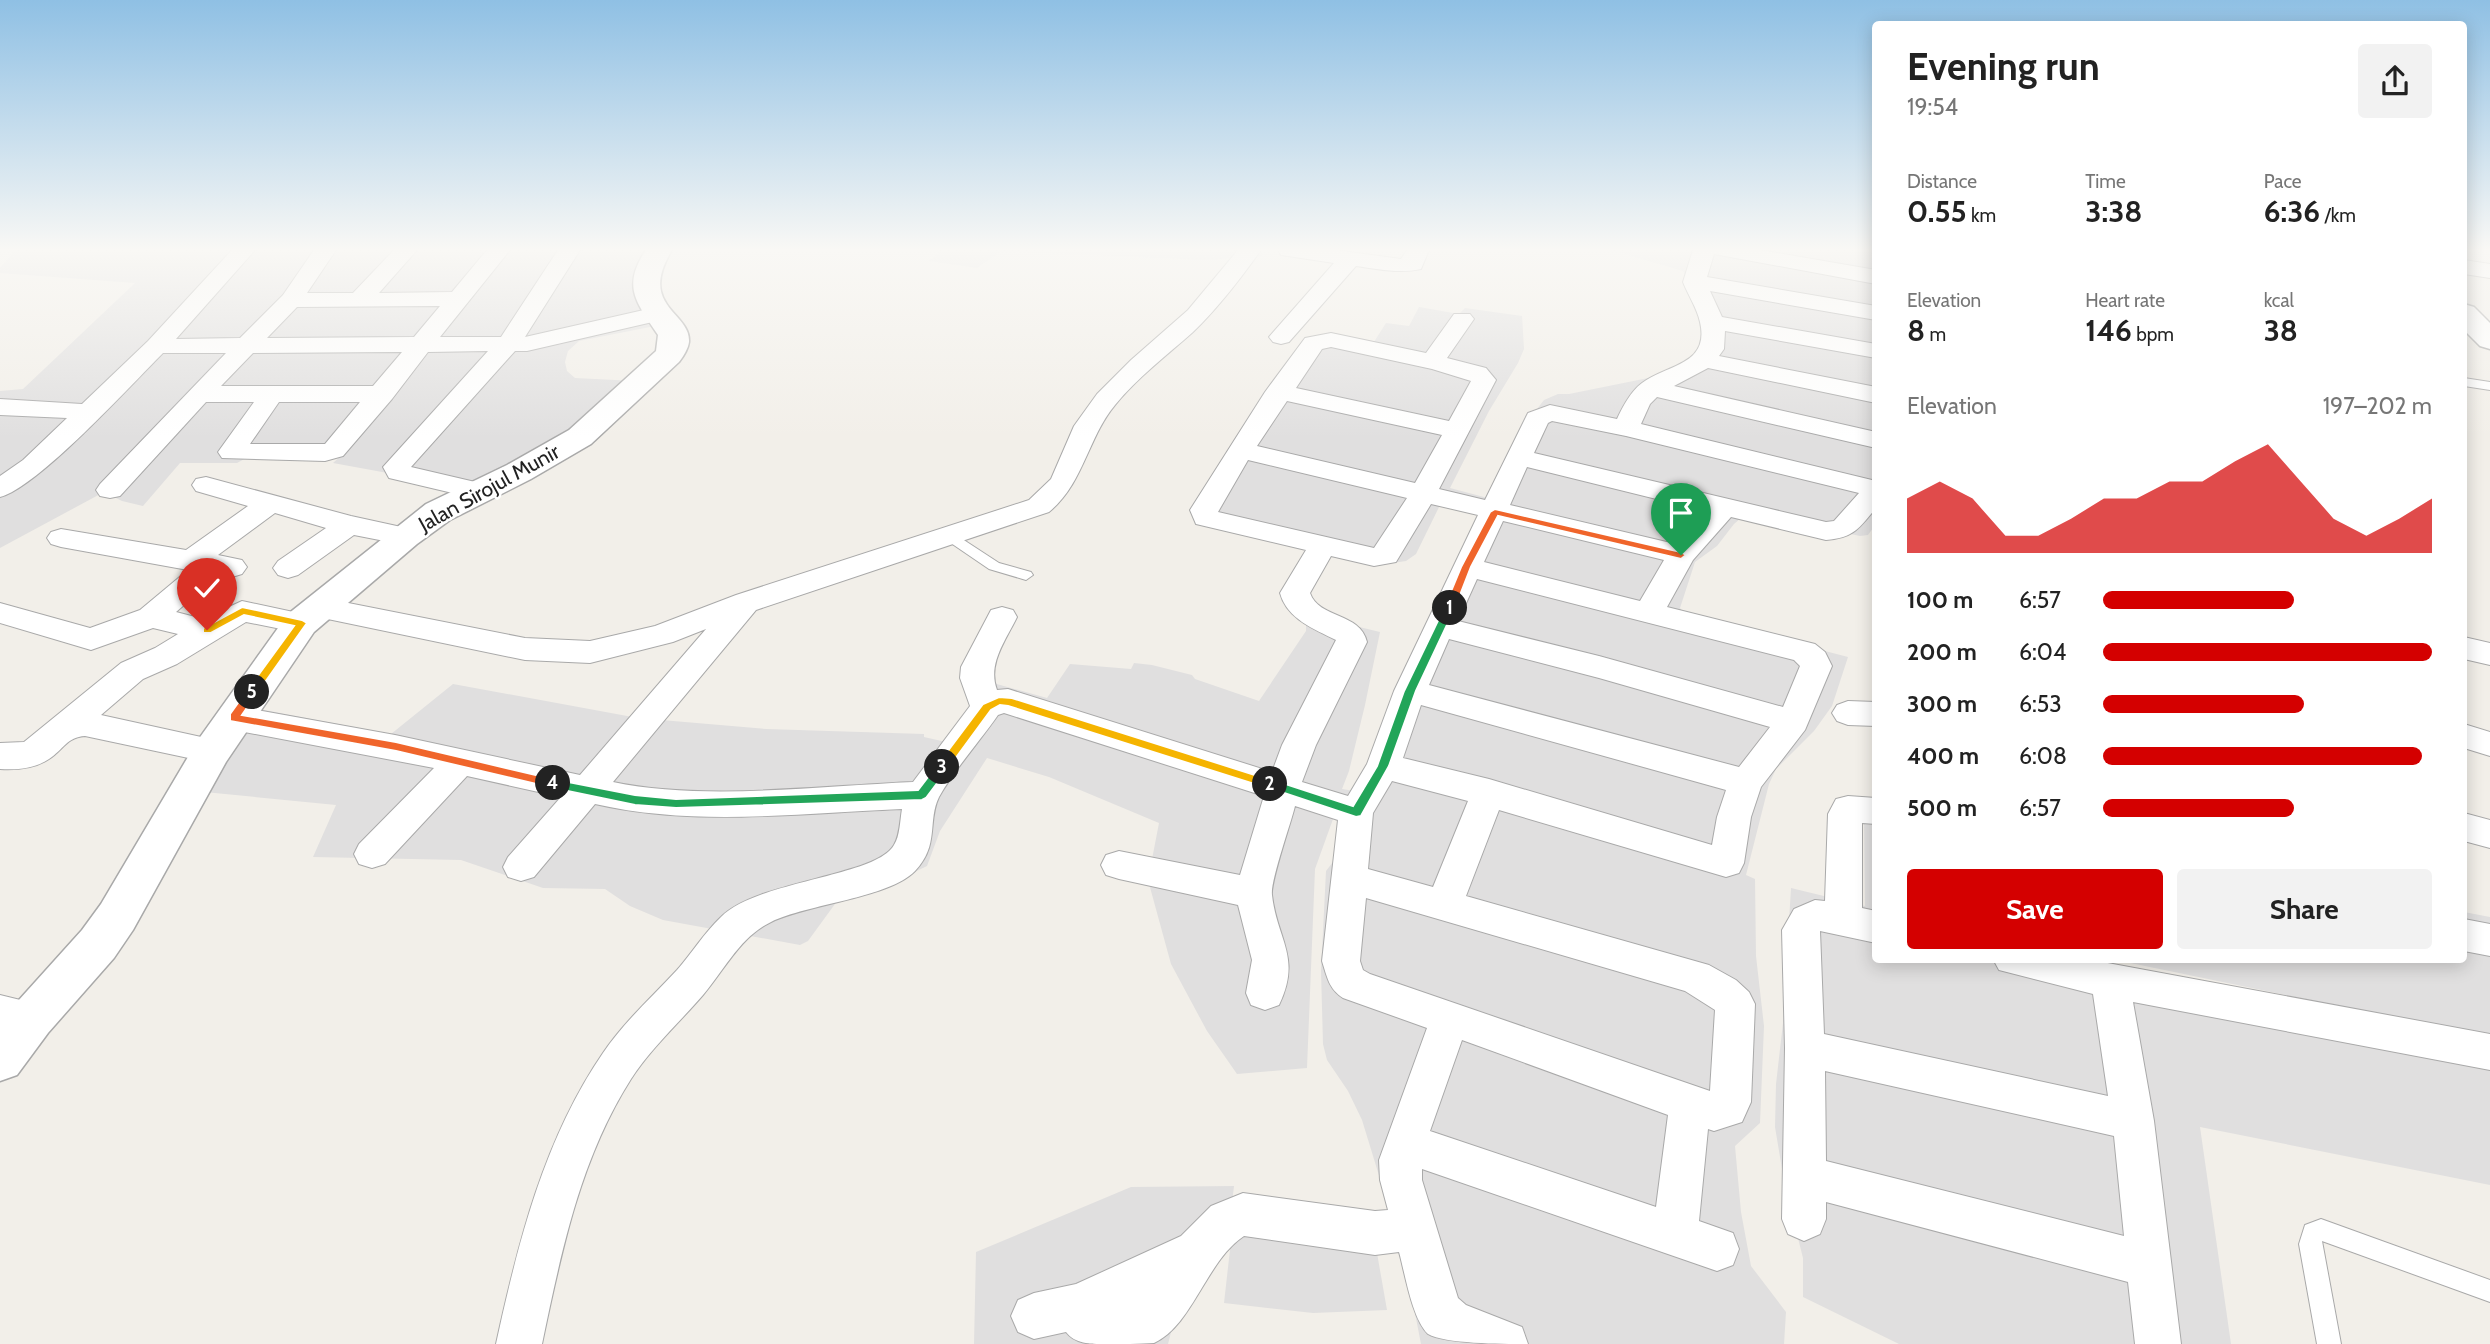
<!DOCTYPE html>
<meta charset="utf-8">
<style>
body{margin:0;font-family:Cabin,sans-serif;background:#f2f2f2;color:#222;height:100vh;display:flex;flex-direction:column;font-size:26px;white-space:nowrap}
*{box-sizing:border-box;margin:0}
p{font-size:23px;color:#767676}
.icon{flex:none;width:38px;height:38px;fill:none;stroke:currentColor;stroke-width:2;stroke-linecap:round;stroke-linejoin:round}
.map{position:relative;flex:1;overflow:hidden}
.drawer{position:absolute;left:1872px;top:21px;width:595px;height:942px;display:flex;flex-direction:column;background:#fff;border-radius:7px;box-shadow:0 4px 18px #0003}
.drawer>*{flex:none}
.pin{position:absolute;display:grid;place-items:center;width:60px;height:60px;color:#fff;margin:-72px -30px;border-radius:50% 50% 50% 0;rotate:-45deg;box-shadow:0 0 7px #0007}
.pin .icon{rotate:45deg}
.km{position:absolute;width:35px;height:35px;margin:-18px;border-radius:50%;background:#222;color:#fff;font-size:19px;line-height:35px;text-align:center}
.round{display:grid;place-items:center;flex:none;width:74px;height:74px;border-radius:7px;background:#f2f2f2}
.head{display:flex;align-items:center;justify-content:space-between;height:119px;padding:0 35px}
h1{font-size:38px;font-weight:800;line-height:52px}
.stats{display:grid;grid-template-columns:repeat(3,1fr);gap:10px;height:119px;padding:7px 35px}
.stats div{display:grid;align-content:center}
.stats b{font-size:30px;font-weight:800}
.stats small{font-size:19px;font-weight:400}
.stats p{font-size:19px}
.chart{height:196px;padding:14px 35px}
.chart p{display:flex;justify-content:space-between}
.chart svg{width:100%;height:126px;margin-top:7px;fill:#d40000;opacity:.7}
.primary-button{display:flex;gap:14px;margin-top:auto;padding:14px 35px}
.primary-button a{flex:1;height:80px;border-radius:7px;background:#d40000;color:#fff;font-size:28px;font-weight:800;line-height:80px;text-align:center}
.primary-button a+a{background:#f2f2f2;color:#222}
ul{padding:0 35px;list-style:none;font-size:23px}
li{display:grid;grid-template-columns:112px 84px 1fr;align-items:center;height:52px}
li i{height:18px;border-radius:9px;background:#d40000}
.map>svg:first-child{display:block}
.residential{fill:#e0dfdf}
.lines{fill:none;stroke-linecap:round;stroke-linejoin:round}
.service-casing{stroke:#a9a9a9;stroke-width:2}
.minor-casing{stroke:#a9a9a9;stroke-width:2}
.tertiary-casing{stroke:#a9a9a9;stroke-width:3}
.service{fill:#fff;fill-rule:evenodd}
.minor{fill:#fff;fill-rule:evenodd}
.tertiary{fill:#fff;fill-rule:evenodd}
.split-1{fill:#f0652b;stroke:#fff;stroke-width:2}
.split-2{fill:#22a559;stroke:#fff;stroke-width:2}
.split-3{fill:#f5b400;stroke:#fff;stroke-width:2}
.split-4{fill:#22a559;stroke:#fff;stroke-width:2}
.split-5{fill:#f0652b;stroke:#fff;stroke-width:2}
.split-6{fill:#f5b400;stroke:#fff;stroke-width:2}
.labels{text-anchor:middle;stroke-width:5;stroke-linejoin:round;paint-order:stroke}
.street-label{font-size:21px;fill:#222;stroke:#fff}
</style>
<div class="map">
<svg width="2490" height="1344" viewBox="0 0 2490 1344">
<rect width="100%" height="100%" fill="#f2efe9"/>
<g class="residential">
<polygon points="15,250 648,250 660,325 579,341 568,351 565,362 567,371 575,378 635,381 574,436 464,487 333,463 342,455 272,444 237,463 180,463 143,506 122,501 104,492 0,548 0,391 23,389 135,283 0,273 0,268"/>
<polygon points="941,250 1261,250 1262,256 1207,260 1001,251 977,268 929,261"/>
<polygon points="1611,250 1856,250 1876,253 1876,524 1868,535 1860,536 1748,512 1734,524 1717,546 1695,562 1680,608 1684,614 1848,657 1832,706 1814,731 1776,769 1769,784 1746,875 1755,879 1756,956 1764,1026 1760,1123 1735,1146 1741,1212 1751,1266 1786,1312 1784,1344 1421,1344 1403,1251 1377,1253 1387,1310 1313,1313 1224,1303 1232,1232 1178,1305 1168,1344 974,1344 976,1252 1131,1187 1234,1186 1232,1203 1392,1218 1362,1120 1348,1091 1327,1060 1323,1044 1321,971 1326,871 1359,828 1337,808 1315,869 1307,1068 1237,1074 1207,1031 1171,964 1148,880 1159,823 1049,777 987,758 940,831 927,866 894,882 851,882 808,941 800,945 663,920 630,906 605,889 543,888 461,860 313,857 336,805 194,791 259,709 391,734 453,684 638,718 766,729 924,734 924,737 946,742 986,681 1047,698 1070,664 1131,669 1134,663 1152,665 1192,675 1195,679 1259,701 1306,631 1306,624 1351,625 1380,632 1365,705 1349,771 1342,789 1361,792 1495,517 1441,503 1416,554 1406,561 1392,563 1209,517 1318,340 1372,345 1386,323 1409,326 1419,307 1459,314 1465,308 1522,316 1524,349 1518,363 1489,411 1450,488 1499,501 1537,409 1544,400 1558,394 1569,394 1668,374 1706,347 1710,334 1683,271"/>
<polygon points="1864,817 1876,819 1876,959 2064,959 2490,1049 2490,1185 2200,1127 2231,1344 1899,1344 1803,1297 1803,1258 1785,1187 1775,1127 1776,1084 1783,1023 1791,888 1865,906"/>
<polygon points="2464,912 2490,917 2490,1037 2111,959 2464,959"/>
</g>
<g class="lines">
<defs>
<g id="service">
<polygon points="2464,378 2490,382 2490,390 2464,386"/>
<polygon points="950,531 999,563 1031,572 1033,575 1026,580 989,569 945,539 943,536 945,533"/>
<polygon points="2321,1219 2490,1280 2490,1302 2322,1241 2341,1344 2317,1344 2299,1244 2305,1225"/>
</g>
<g id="minor">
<path d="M232 250H255L176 339 240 338 283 295 314 250H336L307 293H353L394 250H417L379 293 452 292 487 250H510L440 337H501L558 250H580L525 337 657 307 665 309 669 314 665 319 657 321 527 351H515L411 467 488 485 492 491 488 497 478 499 389 478 383 467 488 351 428 352 392 399 343 456 325 461 222 458 218 452 254 402H206L120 496 110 498 100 496 96 490 100 484 226 353H163C131 385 37 488 0 497V476L23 460 67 418 0 415V399L82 404 148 341ZM440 306 414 337 267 338 297 307ZM402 352 373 386H221L253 353ZM279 402H360L325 444H250Z"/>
<path d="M1238 250H1261C1241 278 1218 308 1193 332 1166 356 1138 377 1115 405 1087 439 1084 483 1049 512L756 610 613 782C702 801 820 786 913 782L970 706 960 678 961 667 991 610 1002 607 1013 610 1017 617C1006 640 987 664 997 690L1008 689 1272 772 1282 745 1336 640C1314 629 1287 619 1280 593L1306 550 1196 524 1190 510 1265 392 1305 338 1331 333 1426 353 1454 314H1470L1474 319 1447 358 1486 368 1496 380 1439 489 1485 500 1528 413 1550 405 1617 419C1623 406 1631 391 1642 383 1668 364 1710 365 1700 322 1697 308 1688 295 1683 282L1693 250H1760L1876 270V284L1714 254 1707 277 1876 306V320L1710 291 1722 317 1876 344V358L1725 331 1724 349 1719 356 1876 387V403L1708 368 1674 386 1876 432V448L1657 397 1650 404 1641 424 1876 481V508C1859 528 1854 538 1826 540L1731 517 1693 560 1667 607 1815 644 1825 652 1832 666 1805 730 1761 787 1751 817 1744 863 1739 873 1726 877 1499 810 1466 896 1709 965 1736 980 1749 992 1755 1004 1751 1102 1742 1122 1714 1131 1708 1129 1699 1221 1733 1233 1739 1249 1733 1265 1717 1271 1422 1169V1180L1458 1298 1466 1305 1522 1327 1528 1344C1504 1344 1445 1344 1428 1334 1412 1319 1405 1273 1399 1252L1375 1255 1244 1236C1206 1261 1193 1325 1154 1343 1141 1344 1119 1344 1105 1344 1090 1344 1075 1344 1066 1332L1034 1339 1018 1332 1011 1316 1018 1300 1034 1293 1076 1284 1181 1236 1211 1206 1243 1193 1375 1211 1388 1210 1380 1180 1379 1160 1427 1028 1343 998C1329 989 1327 977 1322 961L1338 820 1295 806C1291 823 1270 882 1272 895 1277 940 1302 957 1279 1005L1265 1010 1251 1005 1246 993 1252 960 1238 905 1119 879 1106 875 1101 865 1106 855 1119 851 1240 875 1264 796 1004 713 998 715C980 741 954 770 939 797 927 821 940 845 915 871 889 898 807 904 771 922 740 937 725 969 703 995 679 1023 651 1048 631 1079 580 1159 561 1253 542 1344H496C518 1243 544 1139 603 1053 624 1022 652 997 677 970 692 953 704 933 721 917 758 880 876 877 894 845 900 836 900 820 902 809 800 813 695 827 595 804L534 877 521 881 508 877 503 867 508 857 561 797 467 776 385 864 372 868 359 864 354 854 359 844 434 768 234 730 222 726 218 718 222 710 234 706 395 735 580 775 706 629 673 642 590 663 525 660 318 617 307 614 303 607 307 600 318 597 525 638 590 641 655 626 736 595 1029 500 1051 479 1074 426 1097 394 1131 360 1188 310ZM1331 347 1432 369 1471 381 1449 421 1296 388 1322 349ZM1287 401 1442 435 1415 483 1257 446ZM1552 421 1626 436 1859 493 1834 521 1826 522 1534 453 1548 423ZM1248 460 1407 498 1374 548 1218 512ZM1527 467 1705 511 1675 544 1510 505ZM1431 504 1478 515 1394 691 1367 764 1348 796 1302 782 1316 745 1367 642C1360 612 1319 619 1310 593L1331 556 1374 566 1396 562ZM1503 521 1664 560 1640 601 1484 562ZM1477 579 1794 660 1800 666 1783 707 1599 656 1458 621ZM1449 639 1599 678 1770 727 1739 767 1429 685ZM1421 705 1726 790 1717 817 1712 845 1489 779 1403 758ZM1392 781 1468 801 1433 887 1368 869 1373 813ZM1366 898 1685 991 1715 1010 1710 1091 1370 974 1363 970 1360 961ZM1462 1040 1668 1115 1656 1207 1430 1131Z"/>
<path d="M1278 250H1335L1401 259 1407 250H1429L1421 269C1399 274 1378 269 1356 266L1289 342 1281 344 1273 342 1269 337 1334 263 1281 255Z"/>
<polygon points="2464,260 2490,264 2490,278 2464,274"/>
<path d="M206 477 351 516 415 530 419 536 415 542 405 545 354 535 298 575 288 578 278 575 273 568 278 561 326 528 275 513 218 555 242 560 247 567 242 574 232 577 220 574 176 612 203 619 242 601 312 616 316 623 312 630 301 633 246 622 177 664 143 679 101 715 224 742 229 751 224 760 212 763 85 736C67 737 63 750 49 759 34 769 17 770 0 769V743L24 742 121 663 155 648 178 634 153 628 91 650 0 623V603L90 628 140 610 188 570 61 547 51 544 47 538 51 532 61 529 186 550 248 506 196 491 192 485 196 479Z"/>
<polygon points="2464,637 2490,643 2490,665 2464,659"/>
<polygon points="1848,701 1876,702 1876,726 1848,725 1837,721 1832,713 1837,705"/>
<polygon points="2464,724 2490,732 2490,756 2464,748"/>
<path d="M1848 796 1876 798V824L1862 823V908L1876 911V943L1820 931 1824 1034 2108 1096 2093 994 1999 970 1993 959H2086L2490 1034V1070L2133 1002 2154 1121 2181 1344H2135L2128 1282 1826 1202V1219L1820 1234 1804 1241 1788 1234 1782 1219 1785 1048 1782 930 1794 909 1815 900 1825 901 1828 814 1836 799ZM1825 1071 2114 1136 2124 1236 1826 1161Z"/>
<polygon points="2464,813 2490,820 2490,848 2464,841"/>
<polygon points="2464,919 2490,924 2490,956 2464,951"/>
<polygon points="0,995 45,1006 51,1018 45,1030 31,1035 0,1029"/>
</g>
<g id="tertiary">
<path d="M646 250H672C637 307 691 312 689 342 688 349 683 357 679 362L591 444 531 479 450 520 417 544 314 632 226 762 133 930 114 958 48 1033 17 1075 0 1081V1021L82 930 101 904 198 740 288 614 426 504 507 465 569 430 656 351 658 335C637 303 621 287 646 250Z"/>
<polygon points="2464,304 2474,307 2490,323 2490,349 2480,346 2464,330"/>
</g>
</defs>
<use href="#service" class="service-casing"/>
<use href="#minor" class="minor-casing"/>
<use href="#tertiary" class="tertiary-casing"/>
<use href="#service" class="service"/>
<use href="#minor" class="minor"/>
<use href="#tertiary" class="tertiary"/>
</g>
<linearGradient id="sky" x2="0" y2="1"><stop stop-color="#8fc0e4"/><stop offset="0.57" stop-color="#f9f8f5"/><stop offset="1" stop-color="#f9f8f5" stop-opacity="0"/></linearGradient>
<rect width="2490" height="438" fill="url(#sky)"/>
<polygon class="split-1" points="1495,509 1681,552 1686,555 1681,559 1498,516 1471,567 1455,608 1446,610 1444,608 1461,567 1490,512"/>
<polygon class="split-2" points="1450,604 1455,608 1416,691 1389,766 1361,816 1356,817 1266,787 1264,784 1270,779 1353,806 1377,766 1404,691 1444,608"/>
<polygon class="split-3" points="999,697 1012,698 1274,781 1276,784 1270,789 1008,706 1000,705 991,710 947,770 938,770 938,764 983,704"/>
<polygon class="split-4" points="942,762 948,767 947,770 926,798 922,800 676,808 635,805 553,788 547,783 553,779 635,795 676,799 918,790 938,764"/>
<polygon class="split-5" points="252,688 258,692 242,715 396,742 553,779 559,783 553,788 396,751 230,721 230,714 248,689"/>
<polygon class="split-6" points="242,607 302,620 307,623 256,695 248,695 248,689 294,626 244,615 211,633 203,633 203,628"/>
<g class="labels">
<g class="street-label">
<text transform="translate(489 488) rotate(-29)" y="7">Jalan Sirojul Munir</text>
</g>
</g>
</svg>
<div class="pin" style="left:1681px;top:555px;background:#1e9e55"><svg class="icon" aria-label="arrive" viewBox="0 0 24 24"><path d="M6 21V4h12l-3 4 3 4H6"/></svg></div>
<div class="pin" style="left:207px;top:630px;background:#d93025"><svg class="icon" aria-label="check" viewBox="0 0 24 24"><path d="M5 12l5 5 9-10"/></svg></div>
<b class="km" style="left:1450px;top:608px">1</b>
<b class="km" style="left:1270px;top:784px">2</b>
<b class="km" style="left:942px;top:767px">3</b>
<b class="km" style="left:553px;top:783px">4</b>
<b class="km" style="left:252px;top:692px">5</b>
<section class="drawer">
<div class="head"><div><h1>Evening run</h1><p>19:54</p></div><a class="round"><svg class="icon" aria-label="share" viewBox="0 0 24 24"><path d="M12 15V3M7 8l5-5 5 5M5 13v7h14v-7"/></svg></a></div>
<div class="stats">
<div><p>Distance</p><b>0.55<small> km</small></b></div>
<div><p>Time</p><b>3:38</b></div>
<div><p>Pace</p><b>6:36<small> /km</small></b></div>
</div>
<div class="stats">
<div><p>Elevation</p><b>8<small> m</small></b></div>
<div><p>Heart rate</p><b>146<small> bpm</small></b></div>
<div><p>kcal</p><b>38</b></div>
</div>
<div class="chart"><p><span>Elevation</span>197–202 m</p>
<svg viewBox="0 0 160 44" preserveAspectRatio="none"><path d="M0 44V25L10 19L20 25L30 38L40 38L50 32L60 25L70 25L80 19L90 19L100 12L110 6L120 19L130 32L140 38L150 32L160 25V44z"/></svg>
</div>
<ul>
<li><b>100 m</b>6:57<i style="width:58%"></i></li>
<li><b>200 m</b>6:04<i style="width:100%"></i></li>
<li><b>300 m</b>6:53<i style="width:61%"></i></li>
<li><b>400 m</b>6:08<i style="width:97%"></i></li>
<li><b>500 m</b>6:57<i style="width:58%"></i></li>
</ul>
<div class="primary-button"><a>Save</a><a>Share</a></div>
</section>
</div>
